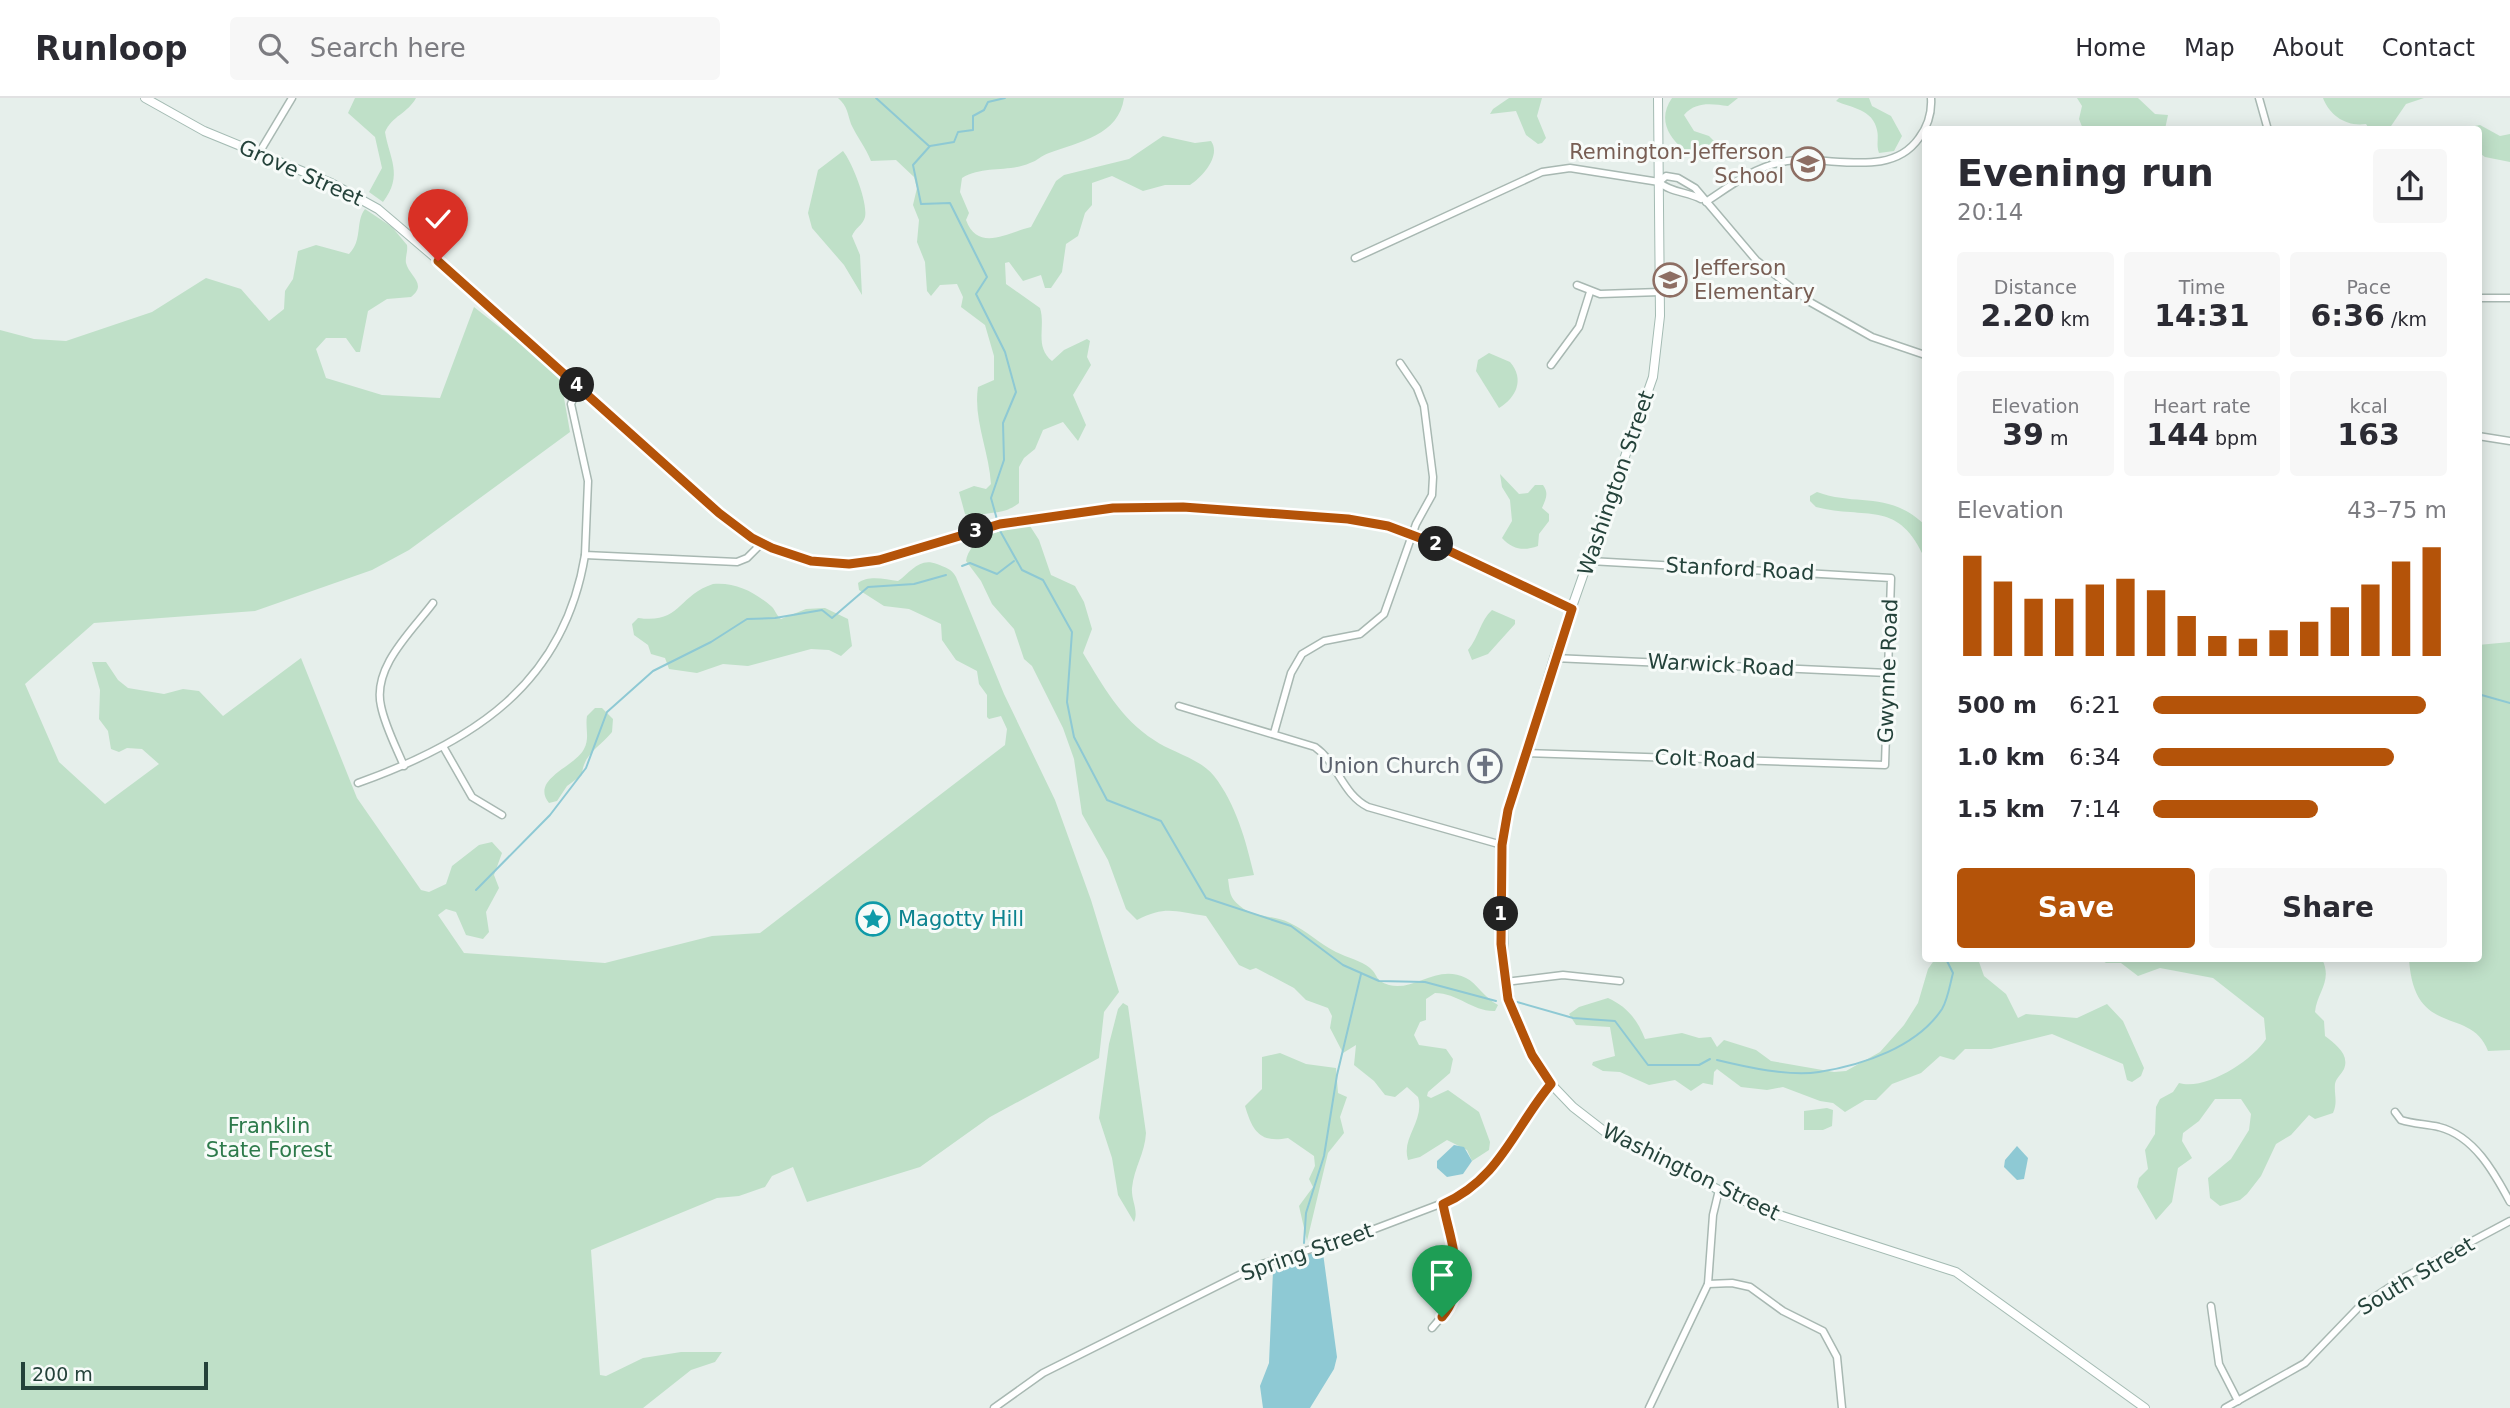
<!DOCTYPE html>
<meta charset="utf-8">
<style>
body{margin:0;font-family:"DejaVu Sans",sans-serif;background:#f7f7f7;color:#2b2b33;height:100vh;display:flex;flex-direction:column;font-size:26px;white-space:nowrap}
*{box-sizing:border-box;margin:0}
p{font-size:23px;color:#7c7c81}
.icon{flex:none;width:38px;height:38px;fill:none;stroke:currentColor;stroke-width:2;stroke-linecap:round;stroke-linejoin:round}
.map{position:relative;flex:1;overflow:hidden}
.panel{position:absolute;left:1922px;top:28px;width:560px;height:836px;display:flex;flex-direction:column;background:#fff;border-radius:7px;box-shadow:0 4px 18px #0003}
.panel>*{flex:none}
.scale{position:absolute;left:21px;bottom:18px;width:187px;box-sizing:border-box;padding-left:7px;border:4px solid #24423a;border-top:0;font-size:19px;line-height:24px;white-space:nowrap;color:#24423a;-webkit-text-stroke:5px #f7fbf9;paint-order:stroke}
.pin{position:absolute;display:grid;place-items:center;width:60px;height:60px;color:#fff;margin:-72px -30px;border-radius:50% 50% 50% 0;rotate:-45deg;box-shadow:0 0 7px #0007}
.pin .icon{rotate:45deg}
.km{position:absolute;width:35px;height:35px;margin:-18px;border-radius:50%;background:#222;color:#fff;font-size:19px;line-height:35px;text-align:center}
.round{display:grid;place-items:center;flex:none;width:74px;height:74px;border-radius:7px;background:#f7f7f7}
.overview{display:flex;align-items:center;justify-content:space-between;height:119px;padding:0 35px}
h1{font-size:38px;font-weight:600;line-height:52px}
.stats{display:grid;grid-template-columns:repeat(3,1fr);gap:10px;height:119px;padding:7px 35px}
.stats div{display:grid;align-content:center;border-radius:7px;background:#f7f7f7;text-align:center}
.stats b{font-size:30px;font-weight:600}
.stats small{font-size:19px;font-weight:400}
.stats p{font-size:19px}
.chart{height:196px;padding:14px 35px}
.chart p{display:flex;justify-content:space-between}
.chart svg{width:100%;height:126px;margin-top:7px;stroke:#b45309;stroke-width:6}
.primary-button{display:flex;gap:14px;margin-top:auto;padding:14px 35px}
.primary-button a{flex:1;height:80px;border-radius:7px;background:#b45309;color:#fff;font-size:28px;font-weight:600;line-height:80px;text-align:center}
.primary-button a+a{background:#f7f7f7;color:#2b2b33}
ul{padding:0 35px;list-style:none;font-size:23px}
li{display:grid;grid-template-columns:112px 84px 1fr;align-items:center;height:52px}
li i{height:18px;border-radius:9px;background:#b45309}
header{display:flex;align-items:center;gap:42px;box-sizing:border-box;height:98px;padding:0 35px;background:#fff;border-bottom:2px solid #e1e1e2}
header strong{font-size:33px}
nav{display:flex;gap:38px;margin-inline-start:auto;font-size:24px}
.search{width:490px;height:63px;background:#f7f7f7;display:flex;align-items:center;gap:18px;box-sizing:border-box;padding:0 24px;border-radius:7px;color:#7c7c81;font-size:26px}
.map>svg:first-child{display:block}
.green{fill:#bfe0c8}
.water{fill:#8ec9d4}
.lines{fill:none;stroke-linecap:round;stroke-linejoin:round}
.stream{stroke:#8ec9d4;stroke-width:2}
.minor-casing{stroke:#a8b8b2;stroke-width:9}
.secondary-casing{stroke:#a4bbb3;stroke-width:10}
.minor{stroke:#fff;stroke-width:6}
.secondary{stroke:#fff;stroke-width:8}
.route-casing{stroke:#fff;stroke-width:14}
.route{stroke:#b45309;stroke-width:9}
.labels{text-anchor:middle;stroke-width:6;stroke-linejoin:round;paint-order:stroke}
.education-label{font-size:21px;fill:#785e54;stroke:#f7fbf9;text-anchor:end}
.street-label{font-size:21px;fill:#24423a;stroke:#f7fbf9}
.worship-label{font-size:21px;fill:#5b616d;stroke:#f7fbf9;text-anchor:end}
.culture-label{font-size:21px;fill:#0d838f;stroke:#f7fbf9;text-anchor:start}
.park-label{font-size:21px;fill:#2d7a4b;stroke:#f7fbf9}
</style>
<header>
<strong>Runloop</strong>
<div class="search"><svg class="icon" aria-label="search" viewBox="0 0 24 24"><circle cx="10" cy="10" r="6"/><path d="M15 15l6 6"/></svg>Search here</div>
<nav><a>Home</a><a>Map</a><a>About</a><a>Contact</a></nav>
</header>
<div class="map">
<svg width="2510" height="1310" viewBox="0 0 2510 1310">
<rect width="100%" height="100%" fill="#e6efeb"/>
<g class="green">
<path d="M355 0H416C408 15 392 18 385 34 389 60 404 77 383 104L369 94 382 70 375 39 348 15Z"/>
<path d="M838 0H1124C1119 37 1079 44 1049 55 1042 57 1037 63 1030 65 1007 75 984 67 962 80L960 94 969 115 966 122C978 155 1009 134 1031 129L1056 83 1064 77 1129 61 1163 38 1195 45 1211 43C1221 57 1204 78 1190 87H1165L1143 93 1112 78 1092 85V107L1085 115 1078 138 1066 146 1062 174 1051 190H1045L1041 177 1023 183 1009 164 1005 165 1006 186 1040 210C1046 229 1034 248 1052 263L1064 252 1087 241 1090 243 1087 259 1091 267 1073 297 1086 327 1078 343 1063 324 1043 332 1035 351 1024 360 1019 369V405C1005 417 989 413 973 419L965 416 959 394 974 388 986 391 991 386C989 353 973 321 978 289L994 282V258L985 227 961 209 963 199 957 186 940 187 931 198 927 193 925 164 917 144 919 122 913 107 917 90 914 79 896 62 871 63C866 50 857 39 851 26 847 15 848 9 838 0Z"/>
<polygon points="1509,0 1542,0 1537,18 1546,40 1542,45 1538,46 1526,37 1516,13 1490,16 1493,11"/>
<path d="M1672 0H1738L1728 8C1712 6 1696 3 1684 17L1694 33 1709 38 1715 44 1713 58 1701 63C1677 50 1653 27 1672 0Z"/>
<path d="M1839 0H1869L1872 8 1891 18 1902 38 1894 53 1879 55C1876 47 1879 40 1877 32 1873 11 1851 10 1836 3Z"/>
<polygon points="2077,0 2138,0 2155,16 2168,17 2165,31 2083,31 2079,21 2082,8"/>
<path d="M2323 0H2424L2406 6 2389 31 2370 32 2366 26C2347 29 2330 18 2323 0Z"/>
<polygon points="2480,27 2500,38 2510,36 2510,64 2485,59 2478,54 2478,32 2458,31"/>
<path d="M843 53C852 64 868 104 865 119 863 127 855 130 852 138L860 157 862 197 844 167 812 130 808 115 818 72Z"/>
<path d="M365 111 392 129 407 147C408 154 405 159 406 165 409 178 428 186 411 199L387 201 368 213 360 254H356L346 240H326L316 251 326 280 382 297 440 300 474 209 560 277 570 334 409 452 372 472 255 513 94 525 25 586 59 664 105 706 159 666 142 651 127 650 119 654 111 651 108 633 99 621 100 592 92 564H106L118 582 128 590 164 596 183 591 199 593 223 618 301 560 357 700 421 792 429 794 446 786 452 768 479 747 492 744 502 755 494 777 499 790 486 814 489 834 483 841 466 837 456 814 446 811 438 817 464 855 605 865 712 838 760 835 1005 647 1007 631 1001 618 989 621 987 619V597L979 586 977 573 956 562 942 542 941 526 909 511 884 508 859 492 858 485C868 477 885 481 898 483 911 474 919 459 937 466 946 470 951 470 956 479L1004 596 1055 702 1091 802 1119 894 1104 914 1099 960 990 1019 920 1069 807 1104 793 1069 772 1078 765 1089 739 1098 717 1100 591 1152 600 1277 606 1278 643 1260 681 1254H722L715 1264 691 1272 643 1310H0V232L34 241 66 243 152 214 206 180 241 191 269 223 284 211 285 193 293 181 298 153 316 147 349 156C363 142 355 124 365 111Z"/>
<path d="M1489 255 1510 264C1525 281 1516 300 1499 310L1476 273 1478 262Z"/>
<path d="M1500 376 1519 396 1528 395 1535 387H1543C1549 395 1546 401 1542 410L1549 416V423L1539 436 1538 448C1524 453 1513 452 1502 440L1512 423 1510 402 1502 389Z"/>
<path d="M1817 394C1858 409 1888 392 1925 427V461C1898 401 1869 422 1816 409L1810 403V398Z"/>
<path d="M1030 428 1039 442 1051 477 1075 488 1084 504 1092 531 1083 555C1103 588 1121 621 1154 642 1171 654 1201 661 1214 678 1236 706 1246 743 1254 777L1228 781C1230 793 1229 799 1240 808 1254 820 1274 817 1290 825 1307 833 1320 846 1336 854 1346 859 1362 863 1370 870 1379 878 1374 882 1389 887 1414 894 1437 865 1466 880 1477 885 1483 899 1498 907L1495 913C1473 914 1458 895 1435 895L1426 901V922L1420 924 1414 937 1419 947 1446 951 1453 961 1450 975 1428 994 1427 998 1431 1000 1448 992 1479 1014 1490 1044 1489 1052 1472 1063 1467 1052 1447 1042 1420 1059 1408 1062C1401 1039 1425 1023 1418 999L1407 989 1395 999 1385 997 1374 983 1354 967 1356 947 1343 955 1330 930 1332 918 1328 910 1306 902 1294 890 1256 870 1250 872 1239 867 1206 818C1175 814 1167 807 1137 822L1126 811 1108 762 1082 716 1074 661 1063 630 1032 568 1024 561 1014 531 992 506 981 483 966 463C970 437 1007 430 1030 428Z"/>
<path d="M713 486C736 484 754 494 771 508 775 511 776 517 781 521L806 511 825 510 848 521 852 548 841 558 829 552 811 551 748 568 723 566 697 575 669 571 665 560 651 556 648 547 634 537 632 526 638 520C681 526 677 498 713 486Z"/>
<path d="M1492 512 1515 522V526L1488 556 1472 562 1468 552C1479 539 1480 523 1492 512Z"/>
<path d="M2510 544V952L2488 953C2471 907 2414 942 2409 861H2478V547Z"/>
<path d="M595 610H602L613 621 612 634C600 649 583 656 582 677L567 688 557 703 549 705C530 681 575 669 584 651 590 640 585 630 587 618Z"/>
<path d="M1935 861H1978L1984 878 2006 896 2018 920 2026 916 2077 920 2107 906 2123 923 2144 970 2141 978 2132 984 2127 982 2123 966 2052 936 1991 951H1965L1954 962 1940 958 1921 975 1892 986 1876 1002H1865L1845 1014 1833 1005 1820 1003 1783 989 1767 992 1741 989 1717 971 1714 974 1713 987 1703 985 1691 993 1675 982 1649 987 1620 974 1603 973 1592 967 1593 964 1615 958 1610 929 1576 927 1569 916 1579 909 1608 900C1628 909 1638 923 1645 941L1682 935 1699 940 1711 939 1717 949 1724 942 1756 952 1771 963 1834 974 1846 973 1880 954 1904 927 1918 905 1928 871Z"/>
<path d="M2100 861H2322C2333 883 2317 894 2315 914L2324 923 2325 938C2335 946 2350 956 2344 971 2341 977 2336 980 2335 986 2334 997 2338 1004 2333 1015L2315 1021 2309 1017 2291 1037 2276 1046 2261 1078 2247 1096 2240 1102 2220 1108 2210 1100 2208 1080 2231 1061 2249 1032 2251 1016 2241 1001H2215L2199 1023 2183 1035 2182 1043 2192 1060 2178 1070 2172 1104 2156 1122 2137 1089 2139 1080 2148 1071 2145 1052 2155 1036 2156 1009 2160 1001 2173 994 2179 985C2205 993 2252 963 2266 941L2264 920 2213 880 2160 870 2138 878 2121 865H2106Z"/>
<path d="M1123 905 1128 908 1146 1035C1145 1055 1134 1070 1132 1090 1131 1102 1139 1113 1134 1124L1118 1097 1112 1060 1099 1020 1109 946 1118 911Z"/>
<path d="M1280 955 1306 966 1336 970 1338 995 1347 999 1340 1019 1344 1035 1328 1055 1307 1143 1299 1108 1313 1089 1309 1081 1315 1068 1314 1058 1288 1040C1261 1045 1253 1035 1245 1008L1262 991V959Z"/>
<polygon points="1827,1010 1833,1012 1832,1028 1823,1032 1804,1032 1804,1013"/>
</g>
<g class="water">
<polygon points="1454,1047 1464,1049 1472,1063 1463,1076 1447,1079 1437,1070 1437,1063"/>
<polygon points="2017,1048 2028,1060 2024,1081 2017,1082 2004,1069 2005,1062"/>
<polygon points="1319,1152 1323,1155 1337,1259 1334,1271 1310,1310 1263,1310 1260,1288 1269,1265 1273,1173 1289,1162"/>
</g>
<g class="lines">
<g class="stream">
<polyline points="876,0 929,48"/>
<polyline points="930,48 913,67 921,106 950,105 987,179 976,196 1005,254 1016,294 1003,325 1004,362 991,400 998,425"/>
<polyline points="930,48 954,44 958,34 973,32 973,18 984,12 988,4 1005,0"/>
<polyline points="999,431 1022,472 1043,482 1072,534 1067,604 1074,639 1107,702 1161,723 1206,800 1291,828 1343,867 1379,883 1425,884 1496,903"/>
<polyline points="962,468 970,465 997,476 1014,463"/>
<polyline points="2478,596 2510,605"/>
<polyline points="476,792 550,717 586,670 607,614 653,573 711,544 747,521 775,520 822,512 832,520 868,489 914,486 946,477"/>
<polyline points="1517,904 1573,920 1615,923 1648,967 1699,967 1710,961"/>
<path d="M1717 962C1746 969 1790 979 1819 974 1863 967 1917 949 1942 911 1948 901 1950 886 1953 875L1946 861"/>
<polyline points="1304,1145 1306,1115 1324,1058 1337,977 1361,876"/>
</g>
<defs>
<g id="minor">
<polyline points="2259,0 2268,32"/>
<polyline points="259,55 292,0"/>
<polyline points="1659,84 1666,78 1678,80 1695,90 1756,162 1810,204 1872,239 1925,257"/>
<path d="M1659 84C1669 94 1688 94 1701 101"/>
<path d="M1706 104C1730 88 1753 70 1782 64 1826 55 1889 83 1919 40 1928 28 1932 15 1931 0"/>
<polyline points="1355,160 1542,74 1570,70 1659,84"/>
<polyline points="1577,187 1600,196 1660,194"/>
<polyline points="2478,200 2510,200"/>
<polyline points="1551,267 1579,229 1590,194"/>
<polyline points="579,288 571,306 588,383 585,457 737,464 747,460 761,446"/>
<polyline points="2478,338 2510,343"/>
<polyline points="1554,560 1888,575"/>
<path d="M1179 608 1315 649C1338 665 1342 696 1368 709L1502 747"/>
<polyline points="1274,635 1291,575 1302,556 1324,543 1360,536 1384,516 1416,426 1432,397 1433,379 1424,308 1417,290 1400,265"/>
<polyline points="444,650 472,699 502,717"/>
<polyline points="1525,655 1885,667 1891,480 1590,463"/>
<path d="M404 668C396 649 385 628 381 608 372 569 412 533 433 505"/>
<path d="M358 685C473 644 564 586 585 457"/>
<polyline points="1505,884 1563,877 1620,883"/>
<path d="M2395 1014 2401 1022C2413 1026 2426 1026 2439 1029 2474 1038 2494 1074 2510 1104"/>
<polyline points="1708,1186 1732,1185 1750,1189 1783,1213 1823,1233 1837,1259 1842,1310"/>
<polyline points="2211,1208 2219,1266 2238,1303"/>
<path d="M1432 1230C1473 1185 1454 1160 1443 1106"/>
<polyline points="994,1310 1043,1275 1259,1167 1364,1135 1464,1097 1486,1078 1551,986"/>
<polyline points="1649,1310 1708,1186 1713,1117 1719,1092"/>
<polyline points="2225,1310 2305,1265 2358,1210 2405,1179 2510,1123"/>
</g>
<g id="secondary">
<polyline points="145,0 204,33 331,85 378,111 452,174 719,415 752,440 772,450 813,463 849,466 879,462 1000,427 1113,410 1183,409 1348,421 1388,428 1428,443 1572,511"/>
<polyline points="1658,0 1660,218 1653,279 1554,560 1508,712 1502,747 1504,878 1517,927 1551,986 1573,1009 1604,1033 1719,1092 1770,1114 1956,1174 2145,1310"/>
</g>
</defs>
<use href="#minor" class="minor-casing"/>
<use href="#secondary" class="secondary-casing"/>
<use href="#minor" class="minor"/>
<use href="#secondary" class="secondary"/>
</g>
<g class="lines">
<defs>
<path id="route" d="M438 163 719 415 752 440 772 450 811 463 849 466 879 462 1000 426 1113 410 1183 409 1348 421 1388 428 1428 443 1572 511 1508 712 1502 747 1501 846 1508 901 1532 957 1551 986C1514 1030 1500 1081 1443 1106 1450 1143 1470 1187 1442 1219"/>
</defs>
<use href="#route" class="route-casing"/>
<use href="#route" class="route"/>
</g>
<defs>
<symbol id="school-ring" viewBox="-11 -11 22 22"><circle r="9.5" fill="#f7fbf9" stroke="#8d6e63" stroke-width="1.5"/><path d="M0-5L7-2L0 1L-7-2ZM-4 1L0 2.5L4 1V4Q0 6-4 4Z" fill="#8d6e63"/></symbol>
<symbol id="church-ring" viewBox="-11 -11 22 22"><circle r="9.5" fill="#f7fbf9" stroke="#6b7280" stroke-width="1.5"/><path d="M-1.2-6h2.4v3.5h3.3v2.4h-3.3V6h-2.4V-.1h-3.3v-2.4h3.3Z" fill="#6b7280"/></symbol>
<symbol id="sight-ring" viewBox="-11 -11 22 22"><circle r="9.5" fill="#f7fbf9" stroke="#0f9aa8" stroke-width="1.5"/><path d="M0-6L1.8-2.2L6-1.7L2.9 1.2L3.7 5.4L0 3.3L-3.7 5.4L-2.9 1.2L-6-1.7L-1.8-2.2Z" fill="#0f9aa8"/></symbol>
</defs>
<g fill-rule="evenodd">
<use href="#school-ring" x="1789" y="47" width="38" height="38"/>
<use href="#school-ring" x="1651" y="163" width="38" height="38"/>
<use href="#church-ring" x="1466" y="649" width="38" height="38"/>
<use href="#sight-ring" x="854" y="802" width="38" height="38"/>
</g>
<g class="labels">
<g class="education-label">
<text x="1784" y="61">Remington-Jefferson<tspan x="1784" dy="24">School</tspan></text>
<text x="1694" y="177" text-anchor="start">Jefferson<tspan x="1694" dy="24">Elementary</tspan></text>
</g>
<g class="street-label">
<text transform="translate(301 75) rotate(24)" y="7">Grove Street</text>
<text transform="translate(1616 385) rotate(-71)" y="7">Washington Street</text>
<text transform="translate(1740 471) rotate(3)" y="7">Stanford Road</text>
<text transform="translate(1721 567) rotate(3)" y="7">Warwick Road</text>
<text transform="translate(1888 573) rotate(-88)" y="7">Gwynne Road</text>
<text transform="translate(1705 661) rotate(2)" y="7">Colt Road</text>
<text transform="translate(1691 1074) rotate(26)" y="7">Washington Street</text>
<text transform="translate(1307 1154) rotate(-19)" y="7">Spring Street</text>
<text transform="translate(2416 1178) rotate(-31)" y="7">South Street</text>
</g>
<g class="worship-label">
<text x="1460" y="675">Union Church</text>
</g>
<g class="culture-label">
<text x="898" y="828">Magotty Hill</text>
</g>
<g class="park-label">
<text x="269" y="1035">Franklin<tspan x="269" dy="24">State Forest</tspan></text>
</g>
</g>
</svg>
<div class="scale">200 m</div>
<div class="pin" style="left:1442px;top:1219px;background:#1e9e55"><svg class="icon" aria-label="arrive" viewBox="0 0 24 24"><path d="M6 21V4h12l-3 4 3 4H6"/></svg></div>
<div class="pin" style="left:438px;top:163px;background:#d93025"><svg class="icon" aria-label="check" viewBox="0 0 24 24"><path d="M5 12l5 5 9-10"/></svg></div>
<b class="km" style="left:1501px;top:816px">1</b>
<b class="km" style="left:1436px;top:446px">2</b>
<b class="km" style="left:976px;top:433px">3</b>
<b class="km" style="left:577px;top:287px">4</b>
<section class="panel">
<div class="overview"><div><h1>Evening run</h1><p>20:14</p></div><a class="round"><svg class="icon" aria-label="share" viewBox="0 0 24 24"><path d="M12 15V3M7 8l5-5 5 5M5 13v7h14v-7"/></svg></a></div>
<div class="stats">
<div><p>Distance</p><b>2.20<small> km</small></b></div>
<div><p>Time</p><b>14:31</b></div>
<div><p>Pace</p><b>6:36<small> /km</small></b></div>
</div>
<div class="stats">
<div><p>Elevation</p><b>39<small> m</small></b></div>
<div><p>Heart rate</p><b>144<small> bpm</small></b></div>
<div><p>kcal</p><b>163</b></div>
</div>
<div class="chart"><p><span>Elevation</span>43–75 m</p>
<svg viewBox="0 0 160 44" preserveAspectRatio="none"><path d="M5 44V9M15 44V18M25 44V24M35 44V24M45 44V19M55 44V17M65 44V21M75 44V30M85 44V37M95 44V38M105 44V35M115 44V32M125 44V27M135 44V19M145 44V11M155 44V6"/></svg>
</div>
<ul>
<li><b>500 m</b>6:21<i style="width:93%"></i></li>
<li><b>1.0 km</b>6:34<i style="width:82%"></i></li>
<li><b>1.5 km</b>7:14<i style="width:56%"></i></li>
</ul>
<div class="primary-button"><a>Save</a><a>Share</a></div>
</section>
</div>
